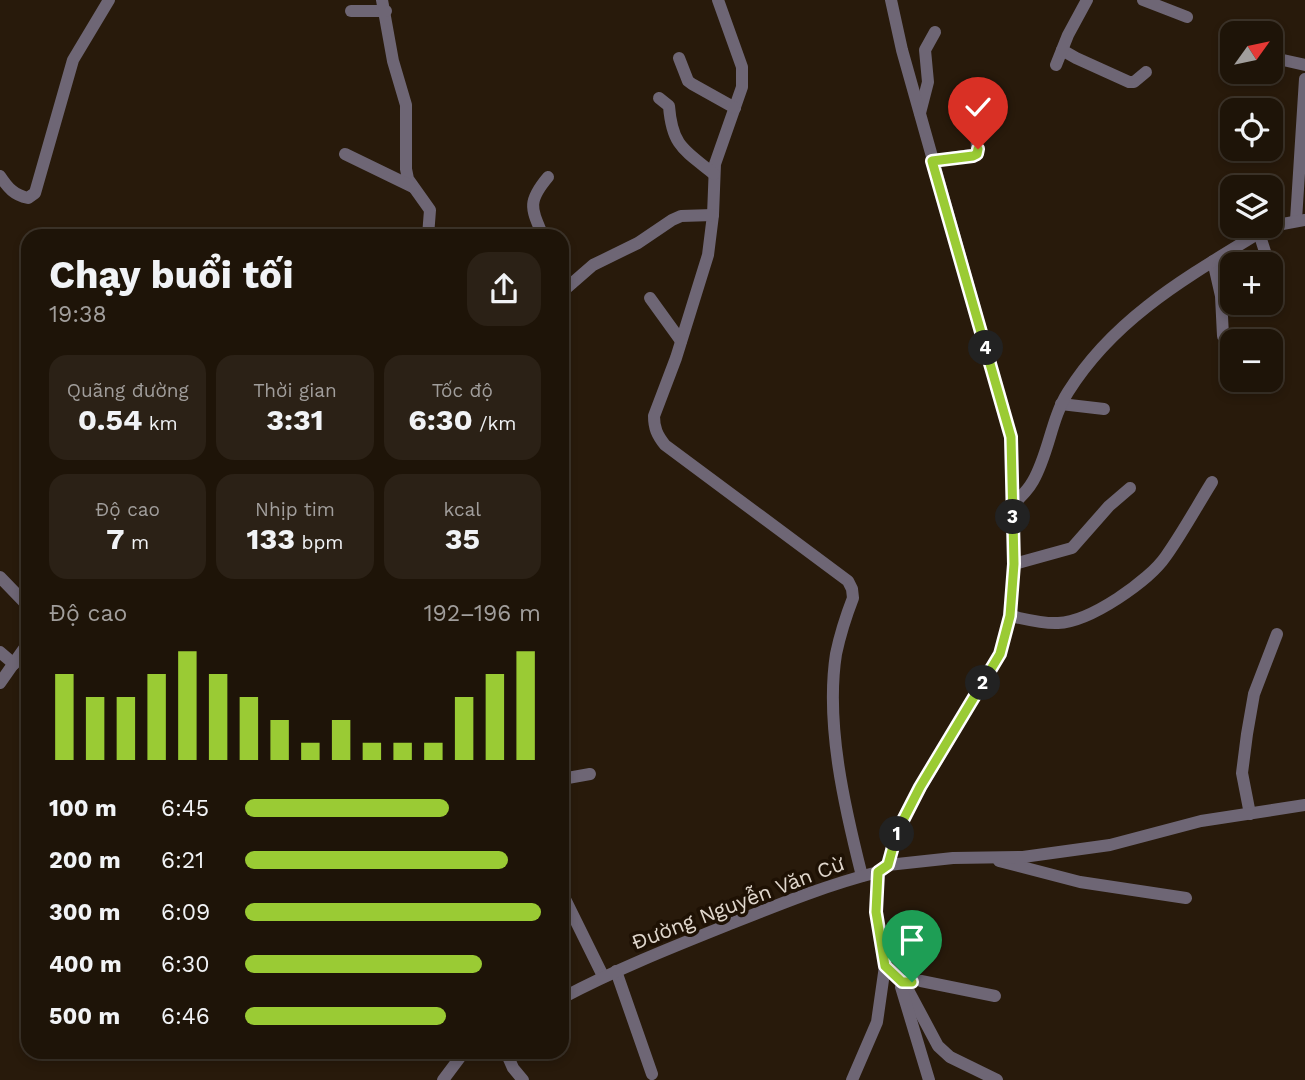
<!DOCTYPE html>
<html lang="vi">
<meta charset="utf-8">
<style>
body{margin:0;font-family:"Work Sans",sans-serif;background:#2b2116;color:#f1f3f6;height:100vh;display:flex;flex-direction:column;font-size:26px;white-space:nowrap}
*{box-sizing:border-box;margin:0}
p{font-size:23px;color:#a19e9c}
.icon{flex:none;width:38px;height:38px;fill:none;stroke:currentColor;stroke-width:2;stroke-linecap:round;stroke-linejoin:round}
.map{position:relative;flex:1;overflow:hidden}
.side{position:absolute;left:21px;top:229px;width:548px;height:830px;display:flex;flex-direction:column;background:#1e1408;border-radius:21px;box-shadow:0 4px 10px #0003,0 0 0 2px #3c3329}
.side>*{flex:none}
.needle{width:46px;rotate:57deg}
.fabs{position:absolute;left:1220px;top:21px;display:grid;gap:14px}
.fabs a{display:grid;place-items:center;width:63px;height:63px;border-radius:14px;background:#1e1408;box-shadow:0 4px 10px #0003,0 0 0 2px #3c3329;font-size:35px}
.pin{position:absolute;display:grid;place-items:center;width:60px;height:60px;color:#fff;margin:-72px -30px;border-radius:50% 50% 50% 0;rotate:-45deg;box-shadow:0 0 7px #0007}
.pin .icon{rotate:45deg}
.km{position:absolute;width:35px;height:35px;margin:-18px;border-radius:50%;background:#222;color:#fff;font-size:19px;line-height:35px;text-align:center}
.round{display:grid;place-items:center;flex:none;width:74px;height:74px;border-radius:21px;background:#2b2116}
.overview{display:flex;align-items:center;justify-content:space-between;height:119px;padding:0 28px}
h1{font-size:38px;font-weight:700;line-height:52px}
.figures{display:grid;grid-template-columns:repeat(3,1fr);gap:10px;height:119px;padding:7px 28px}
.figures div{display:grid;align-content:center;border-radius:18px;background:#2b2116;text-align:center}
.figures b{font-size:30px;font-weight:700}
.figures small{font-size:19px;font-weight:400}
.figures p{font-size:19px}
.chart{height:196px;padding:14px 28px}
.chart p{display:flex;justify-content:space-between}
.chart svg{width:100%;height:126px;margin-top:7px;stroke:#9acb34;stroke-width:6}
ul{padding:0 28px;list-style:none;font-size:23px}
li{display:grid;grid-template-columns:112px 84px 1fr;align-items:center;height:52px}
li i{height:18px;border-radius:9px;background:#9acb34}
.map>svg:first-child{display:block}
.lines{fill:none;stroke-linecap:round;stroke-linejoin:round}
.minor{stroke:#6e6675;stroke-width:12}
.route-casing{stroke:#fff;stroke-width:14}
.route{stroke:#9acb34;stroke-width:9}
.labels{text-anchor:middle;stroke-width:7;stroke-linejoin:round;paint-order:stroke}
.street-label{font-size:21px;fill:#e0d7cd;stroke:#1e1104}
</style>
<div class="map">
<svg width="1305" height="1080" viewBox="0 0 1305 1080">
<rect width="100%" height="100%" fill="#281a0b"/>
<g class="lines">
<g class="minor">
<polyline points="382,0 393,61 406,105 406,169 408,179 430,210 428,236"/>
<path d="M718 0 742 67V87L715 164 713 215 708 255 676 358 654 416C654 428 657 435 665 445L848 581 852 589 853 598C846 616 840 635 836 654 825 724 845 809 862 876"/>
<polyline points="1143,0 1187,17"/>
<polyline points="351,11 386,11"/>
<polyline points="1062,50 1076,58 1129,82 1134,82 1146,72"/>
<polyline points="679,58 688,81 692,84 735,108"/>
<polyline points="1283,60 1305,65"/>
<polyline points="1056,65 1068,35 1087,0"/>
<path d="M659 98 669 106C672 146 684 150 714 174"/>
<polyline points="920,113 928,82 925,50 935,32"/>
<polyline points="345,154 413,187"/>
<polyline points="932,161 977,154 976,112 979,88"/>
<path d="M0 176C8 188 14 195 28 198L35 193 73 60 109 0"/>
<polyline points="1296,220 1305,79"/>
<polyline points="1259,233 1269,264"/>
<path d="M543 236C531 208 527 202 548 177"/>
<polyline points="1213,261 1221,296 1223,336"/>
<polyline points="562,292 593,265 638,243 672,220 681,216 713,215"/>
<polyline points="650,298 681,341"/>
<path d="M1268 308C1275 295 1274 286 1270 272"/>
<polyline points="1061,404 1104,409"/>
<path d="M1012 505C1020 498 1028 490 1033 481 1049 453 1051 419 1068 392 1114 318 1187 277 1259 233L1277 225 1305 220"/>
<polyline points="1014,564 1072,548 1109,506 1130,488"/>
<polyline points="0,577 28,606"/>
<path d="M1010 616C1025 619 1043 624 1058 623 1090 622 1149 581 1166 556 1183 532 1197 506 1212 482"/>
<polyline points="0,652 14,664"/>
<polyline points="0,683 28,643"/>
<polyline points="562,779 590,774"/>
<polyline points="1250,814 1242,773 1247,734 1254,694 1277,634"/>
<polyline points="999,861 1080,882 1186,898"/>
<polyline points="888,865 897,832 908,809 1000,654 1010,616 1014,564 1011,437 902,50 891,0"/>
<polyline points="562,893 603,976"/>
<polyline points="885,966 907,988 938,1046 950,1057 997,1080"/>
<polyline points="616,971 652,1074"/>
<polyline points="921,981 995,996"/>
<polyline points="901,987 929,1080"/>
<path d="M562 998C615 970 670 948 725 926 775 906 826 885 878 872L888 865 953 858 1023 857 1110 845 1201 821 1305 805"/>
<polyline points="506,1052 513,1068 523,1080"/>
<polyline points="443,1080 464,1052"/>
<polyline points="852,1080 877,1022 885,966 876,912 878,872"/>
</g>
</g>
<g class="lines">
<defs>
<polyline id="route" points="912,982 902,982 885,966 876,912 878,872 888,865 897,832 920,787 1000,654 1010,616 1014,564 1011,437 932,161 973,156 977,154 978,149"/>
</defs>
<use href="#route" class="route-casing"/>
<use href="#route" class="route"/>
</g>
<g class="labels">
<g class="street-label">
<text transform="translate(738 903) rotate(-21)" y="7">Đường Nguyễn Văn Cừ</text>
</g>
</g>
</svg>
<div class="fabs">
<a><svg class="needle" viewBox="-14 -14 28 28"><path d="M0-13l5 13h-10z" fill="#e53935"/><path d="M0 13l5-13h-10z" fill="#a19e9c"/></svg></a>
<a><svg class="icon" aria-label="locate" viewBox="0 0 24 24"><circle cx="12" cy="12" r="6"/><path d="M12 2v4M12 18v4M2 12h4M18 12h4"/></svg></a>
<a><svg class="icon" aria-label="layers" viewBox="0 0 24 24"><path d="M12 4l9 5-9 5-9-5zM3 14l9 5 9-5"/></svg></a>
<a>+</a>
<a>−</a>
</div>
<div class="pin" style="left:912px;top:982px;background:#1e9e55"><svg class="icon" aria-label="arrive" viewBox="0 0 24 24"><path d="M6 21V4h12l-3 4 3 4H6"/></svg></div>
<div class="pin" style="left:978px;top:149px;background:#d93025"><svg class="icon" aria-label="check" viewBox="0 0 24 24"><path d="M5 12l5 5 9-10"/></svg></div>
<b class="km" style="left:897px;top:834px">1</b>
<b class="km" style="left:983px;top:683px">2</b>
<b class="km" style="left:1013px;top:517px">3</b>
<b class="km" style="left:986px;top:348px">4</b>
<section class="side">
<div class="overview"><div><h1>Chạy buổi tối</h1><p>19:38</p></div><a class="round"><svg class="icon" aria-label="share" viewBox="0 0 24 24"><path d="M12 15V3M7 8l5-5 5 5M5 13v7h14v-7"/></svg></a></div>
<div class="figures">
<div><p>Quãng đường</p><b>0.54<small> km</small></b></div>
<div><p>Thời gian</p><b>3:31</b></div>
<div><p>Tốc độ</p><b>6:30<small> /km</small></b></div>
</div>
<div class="figures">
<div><p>Độ cao</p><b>7<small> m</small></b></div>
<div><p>Nhịp tim</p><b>133<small> bpm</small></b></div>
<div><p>kcal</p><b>35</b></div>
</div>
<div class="chart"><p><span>Độ cao</span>192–196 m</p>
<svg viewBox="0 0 160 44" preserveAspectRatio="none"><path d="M5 44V14M15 44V22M25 44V22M35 44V14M45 44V6M55 44V14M65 44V22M75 44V30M85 44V38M95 44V30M105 44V38M115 44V38M125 44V38M135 44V22M145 44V14M155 44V6"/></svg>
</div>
<ul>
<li><b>100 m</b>6:45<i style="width:69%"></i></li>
<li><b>200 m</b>6:21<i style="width:89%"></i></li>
<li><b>300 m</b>6:09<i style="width:100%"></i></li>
<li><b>400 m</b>6:30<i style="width:80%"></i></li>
<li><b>500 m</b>6:46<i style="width:68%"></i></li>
</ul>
</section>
</div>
